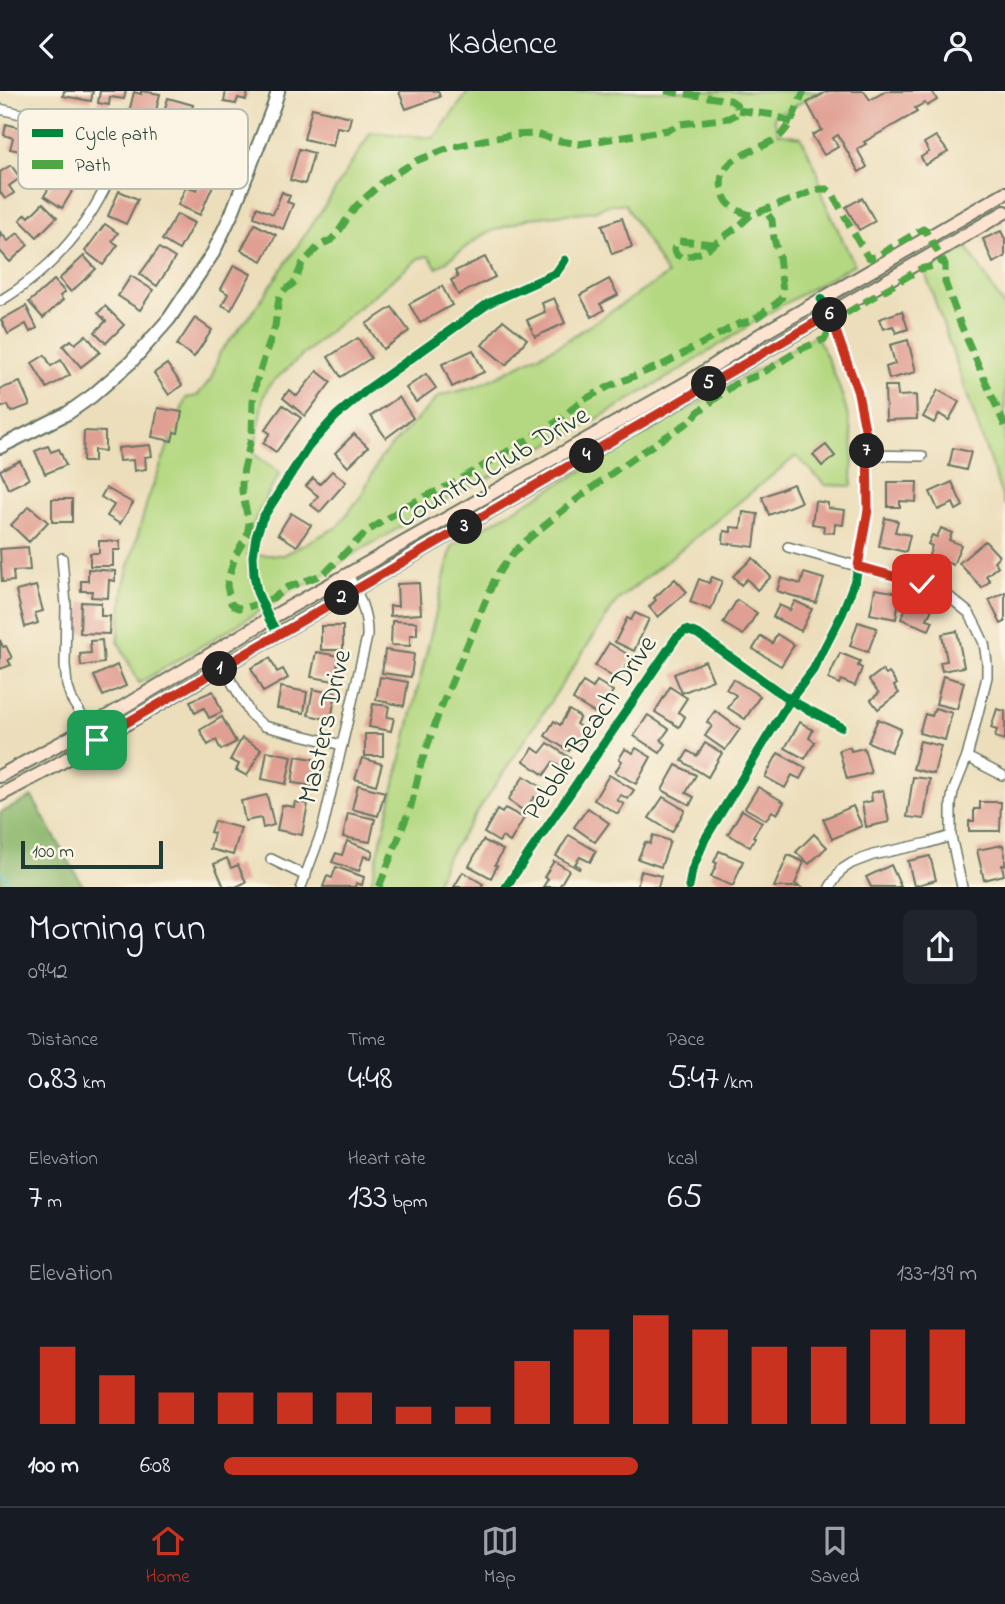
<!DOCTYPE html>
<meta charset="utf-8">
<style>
body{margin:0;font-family:"Indie Flower",sans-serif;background:#20242c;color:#f1f3f6;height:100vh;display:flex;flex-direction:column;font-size:26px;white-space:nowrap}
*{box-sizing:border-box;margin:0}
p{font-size:23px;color:#9ea1a6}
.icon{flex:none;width:38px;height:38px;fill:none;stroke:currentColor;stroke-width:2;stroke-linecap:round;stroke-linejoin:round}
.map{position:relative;height:796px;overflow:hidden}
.panel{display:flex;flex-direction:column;background:#171b24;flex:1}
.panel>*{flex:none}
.scale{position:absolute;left:21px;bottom:18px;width:142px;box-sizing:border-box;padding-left:7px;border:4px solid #1f3d34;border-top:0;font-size:19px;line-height:24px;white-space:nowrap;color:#1f3d34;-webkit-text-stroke:5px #fcf5e5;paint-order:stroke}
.pin{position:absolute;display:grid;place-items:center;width:60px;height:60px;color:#fff;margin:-30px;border-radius:14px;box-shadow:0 4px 10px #0006}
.km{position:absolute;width:35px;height:35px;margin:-18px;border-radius:50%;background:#222;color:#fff;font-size:19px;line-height:35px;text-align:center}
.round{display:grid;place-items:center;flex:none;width:74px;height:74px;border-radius:10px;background:#20242c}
.overview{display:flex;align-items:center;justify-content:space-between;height:119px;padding:0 28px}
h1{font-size:38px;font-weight:600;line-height:52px}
.figures{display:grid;grid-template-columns:repeat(3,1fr);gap:10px;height:119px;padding:7px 28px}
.figures div{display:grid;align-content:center}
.figures b{font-size:35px;font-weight:600}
.figures small{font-size:19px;font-weight:400}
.figures p{font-size:19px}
.chart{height:196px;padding:14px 28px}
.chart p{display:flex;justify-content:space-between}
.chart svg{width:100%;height:126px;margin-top:7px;stroke:#c8321e;stroke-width:6}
ul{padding:0 28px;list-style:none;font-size:23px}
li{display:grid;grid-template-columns:112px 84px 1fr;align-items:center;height:52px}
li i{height:18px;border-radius:9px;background:#c8321e}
header{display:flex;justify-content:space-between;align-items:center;height:91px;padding:0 28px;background:#171b24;font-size:32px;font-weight:600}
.tabs{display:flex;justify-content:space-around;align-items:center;height:98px;border-top:2px solid #363941;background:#171b24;font-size:19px;color:#9ea1a6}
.tabs a{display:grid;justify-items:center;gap:4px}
.tabs .active{color:#c8321e}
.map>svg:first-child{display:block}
.green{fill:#b4d881;stroke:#6a8a5a;stroke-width:2;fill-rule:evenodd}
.forest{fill:#8fb86f;stroke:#577a52;stroke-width:2}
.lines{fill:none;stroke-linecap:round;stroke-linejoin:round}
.stream{stroke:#57c5cc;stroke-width:2.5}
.building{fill:#e09f93}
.minor-casing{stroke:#677563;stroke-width:12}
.tertiary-casing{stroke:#677563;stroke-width:16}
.secondary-casing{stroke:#677563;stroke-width:16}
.minor{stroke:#fff;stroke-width:9}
.tertiary{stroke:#fff;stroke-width:12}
.secondary{stroke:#fde4d0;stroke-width:12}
.quiet{stroke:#4fa644;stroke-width:7;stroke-dasharray:14 7;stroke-linecap:butt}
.cycleway-casing{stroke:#fcf5e5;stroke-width:13}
.cycleway{stroke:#00873e;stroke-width:9}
.route-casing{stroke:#fff;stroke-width:14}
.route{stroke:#c8321e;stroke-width:9}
.labels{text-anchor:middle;stroke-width:5;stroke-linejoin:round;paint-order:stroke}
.street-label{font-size:28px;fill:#1f3d34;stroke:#fcf5e5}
.key{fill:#fcf5e5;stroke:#babeb0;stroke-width:2}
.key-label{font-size:19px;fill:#1f3d34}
</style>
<header><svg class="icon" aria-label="back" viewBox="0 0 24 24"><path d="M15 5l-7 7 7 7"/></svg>Kadence<svg class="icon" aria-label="person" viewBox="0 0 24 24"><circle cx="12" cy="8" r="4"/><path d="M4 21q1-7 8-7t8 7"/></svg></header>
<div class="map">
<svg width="1005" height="796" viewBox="0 0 1005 796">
<rect width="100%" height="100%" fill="#fcf5e5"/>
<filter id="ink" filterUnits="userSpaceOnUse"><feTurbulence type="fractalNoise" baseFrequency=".0143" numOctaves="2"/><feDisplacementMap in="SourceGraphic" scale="14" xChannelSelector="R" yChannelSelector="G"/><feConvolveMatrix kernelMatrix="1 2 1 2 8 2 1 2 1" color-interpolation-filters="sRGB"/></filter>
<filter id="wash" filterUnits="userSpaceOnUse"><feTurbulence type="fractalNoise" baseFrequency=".00686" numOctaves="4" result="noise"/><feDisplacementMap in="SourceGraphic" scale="28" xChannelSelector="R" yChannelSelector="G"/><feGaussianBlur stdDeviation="1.57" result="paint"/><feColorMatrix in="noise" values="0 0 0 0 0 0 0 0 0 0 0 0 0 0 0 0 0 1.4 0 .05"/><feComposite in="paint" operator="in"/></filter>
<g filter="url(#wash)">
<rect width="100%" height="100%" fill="#ecdebb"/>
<g class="green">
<path d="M469 0H821L784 21 776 22 774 27 778 42 801 46 818 82 822 105 854 173 767 223 682 278 566 346 564 344 507 377 426 419 389 443 350 465 330 480 310 492 293 498 245 529 139 592 118 550 124 493 147 411 186 307 197 305 211 288 220 261 250 225 328 110 371 41 434 47ZM610 113H625L667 184 561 253 478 295 439 305 381 366 361 405 337 436 284 464H247C248 434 266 407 280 382L254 363 263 307 269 294 332 238 419 167 429 165 437 177 484 143 530 127 594 120Z"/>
<polygon points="967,156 1005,217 1005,414 925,181"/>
<path d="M816 244C834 279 850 317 853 357 853 369 852 382 852 395L825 394 796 365 617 510 445 770 435 795 369 796 372 788 452 455Z"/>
</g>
<polygon class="forest" points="32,706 83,795 0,795 0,722"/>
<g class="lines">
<polyline class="stream" points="0,780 13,796"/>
</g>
<g id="blocks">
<g class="building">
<polygon points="64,0 93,0 91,10 63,5"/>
<polygon points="100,0 126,0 124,8 110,6 109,14 98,12"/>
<polygon points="141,0 160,3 154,28 129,21 134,1 141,3"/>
<polygon points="226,0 248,0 246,9 238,7 236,13 224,11"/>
<polygon points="402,0 438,0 440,6 406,18 399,1"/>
<polygon points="828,0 864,0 870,9 886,0 932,0 937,9 927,15 925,12 915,17 917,21 864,51 866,53 857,58 867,76 859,81 838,44 833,47 838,56 824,64 812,44 822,39 807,12"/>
<polygon points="168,7 193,14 187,38 161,31"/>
<polygon points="312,17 351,26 348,38 337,36 333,55 304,48"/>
<polygon points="6,33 37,41 31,62 10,58 13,47 4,44"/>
<polygon points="936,45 948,61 925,74 921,66 929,61 924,52"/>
<polygon points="299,58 314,62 305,93 290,89"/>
<polygon points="11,74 20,87 9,95 14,102 5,108 0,101 0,81"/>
<polygon points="58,83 76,94 62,117 44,105"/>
<polygon points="202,87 214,92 200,124 178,114 186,95 197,99"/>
<polygon points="119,100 138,108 126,133 108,125"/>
<polygon points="282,101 290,105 287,111 293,113 283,138 254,126 257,116 273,123"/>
<polygon points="862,107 875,130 859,139 846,116"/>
<polygon points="43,112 57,126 37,146 20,129 26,123 29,126"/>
<polygon points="177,123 194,132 179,159 162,149"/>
<polygon points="622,127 632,156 612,163 602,134"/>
<polygon points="105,133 118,142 112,150 118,154 103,174 85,160"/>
<polygon points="255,133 276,144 262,170 241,159"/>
<polygon points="1001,140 1005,148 1005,166 993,172 983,148"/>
<polygon points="0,141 8,150 18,142 28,154 10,171 0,160"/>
<polygon points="159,157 175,167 157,195 140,183"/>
<polygon points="84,165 96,178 71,201 59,188"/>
<polygon points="485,166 495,186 458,204 451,189 458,186 455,180"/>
<polygon points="234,174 251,183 231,219 222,214 228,203 221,198"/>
<polygon points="131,185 153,199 140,219 118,205"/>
<polygon points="609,188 618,204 600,213 604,219 592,226 580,204"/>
<polygon points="54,189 65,201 60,205 63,209 43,227 29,211"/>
<polygon points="442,195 452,214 420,232 409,213"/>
<polygon points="554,207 565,232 535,246 527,229 545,221 542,212"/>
<polygon points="26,215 37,237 30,241 26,233 8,243 1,229"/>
<polygon points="105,215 124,234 106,252 95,241 106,230 98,222"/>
<polygon points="392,216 409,240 383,258 366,233"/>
<polygon points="902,220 908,238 896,242 893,235 883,238 879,228"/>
<polygon points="195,227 212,239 194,266 177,254"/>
<polygon points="503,229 527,248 506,274 482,254"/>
<polygon points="86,244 100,261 81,276 63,255 71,249 75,253"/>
<polygon points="358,247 371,267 341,286 328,266"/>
<polygon points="908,249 916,281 889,288 886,276 895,273 890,254"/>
<polygon points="473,259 484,281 452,296 442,273"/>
<polygon points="45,264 51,275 61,269 70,284 47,297 32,272"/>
<polygon points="167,273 182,294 169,304 154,282"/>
<polygon points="317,280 331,291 305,325 283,307 289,299 297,305"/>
<polygon points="426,283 436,297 416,311 406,297"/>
<polygon points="20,291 30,314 11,321 8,314 0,317 0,298"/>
<polygon points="885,295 897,295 898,305 916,304 917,328 886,329"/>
<polygon points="938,299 959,311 949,329 939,323 934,332 923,326"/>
<polygon points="399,306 413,327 386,347 371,325"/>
<polygon points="283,314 301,327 276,361 263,352 270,342 265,339"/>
<polygon points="158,317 182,321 178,342 174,341 172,350 152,346"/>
<polygon points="84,340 105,341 105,360 94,359 94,371 83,371"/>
<polygon points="354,343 368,356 348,376 335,362"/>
<polygon points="150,354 152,365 145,366 146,378 134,380 133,369 119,370 118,357"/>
<polygon points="826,354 835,365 822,375 813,364"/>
<polygon points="48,355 51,361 59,358 66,374 45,383 35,360"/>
<polygon points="953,357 971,361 966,379 949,375"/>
<polygon points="20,370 29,388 8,398 0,379"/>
<polygon points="332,380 346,391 320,421 311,414 318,405 306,395 313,387 320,393"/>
<polygon points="888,391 917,391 916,411 900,410 900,416 888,416"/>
<polygon points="952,391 963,415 956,419 953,412 938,419 930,401"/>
<polygon points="793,393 801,411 769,424 762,406"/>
<polygon points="106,397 133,412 120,433 107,425 114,414 101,406"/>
<rect x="52" y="408" width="20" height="23"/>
<polygon points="815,410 828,412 828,417 845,419 843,434 835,433 834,442 823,441 824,435 812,433"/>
<polygon points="29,415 48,431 29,451 11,434"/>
<polygon points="743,421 758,423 754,456 723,452 724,440 731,441 731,436 741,437"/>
<polygon points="291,422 311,434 297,455 278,443"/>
<polygon points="885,427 898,430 895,441 910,444 906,461 879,455"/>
<polygon points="941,437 952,442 949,449 961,454 953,474 929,464 932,455 928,453 932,444 937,446"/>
<polygon points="99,450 120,450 120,459 113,459 113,475 90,475 90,462 99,462"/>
<polygon points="985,450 999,465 994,470 998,475 986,485 990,490 982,497 959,472"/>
<polygon points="28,456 30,479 13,480 14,490 2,491 0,458"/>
<polygon points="753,467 771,486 757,499 747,488 741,494 733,485"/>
<polygon points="88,478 115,480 115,490 109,489 108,507 91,506 92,500 81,500 81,490 88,490"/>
<polygon points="804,482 824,488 816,512 777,500 781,487 801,493"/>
<polygon points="712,486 722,490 711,519 690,511 699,488 709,492"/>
<polygon points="675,488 687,501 658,526 649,516 656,509 654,507"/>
<polygon points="419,492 421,523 390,525 390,515 398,515 397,493"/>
<polygon points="36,495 43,520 35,522 38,532 25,536 16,500"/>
<polygon points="875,498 900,502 896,528 870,523"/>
<polygon points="1005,501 1005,531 1001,533 989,509"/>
<polygon points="737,509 757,522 743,544 723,532"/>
<polygon points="909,509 932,518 927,528 933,530 929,539 901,528"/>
<polygon points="795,510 812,518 801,540 773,526 779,514 790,519"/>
<polygon points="81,511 101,512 101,525 110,525 109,543 80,542"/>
<polygon points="635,522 649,528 634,560 615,551 627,527 631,529"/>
<polygon points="392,530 417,531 417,544 410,544 410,555 391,554"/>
<polygon points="858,531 877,537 868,561 850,555"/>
<rect x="321" y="535" width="22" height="24"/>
<polygon points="957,540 964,576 942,580 940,571 947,570 942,543"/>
<polygon points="777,543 794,554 781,575 753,558 761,545 772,552"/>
<polygon points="0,549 3,556 6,555 12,567 8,569 11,574 0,578"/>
<polygon points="102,549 104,572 81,575 80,563 91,562 90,550"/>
<polygon points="609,552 632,566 618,589 595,575"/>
<polygon points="385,559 414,563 411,586 382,582"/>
<polygon points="316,561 339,565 335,590 311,586"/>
<polygon points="840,562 860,570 858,575 862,577 855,595 841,589 839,593 828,588"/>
<polygon points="270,567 277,581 283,578 288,587 263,601 251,577"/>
<polygon points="705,570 713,589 682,602 674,583"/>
<polygon points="117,574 126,595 103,605 94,585"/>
<polygon points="882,579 886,584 889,582 897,593 894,595 899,602 878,618 871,609 879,602 869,589"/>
<polygon points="943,585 964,591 957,618 936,613"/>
<polygon points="380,586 408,591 404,615 376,609"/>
<polygon points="733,588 760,605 745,628 728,617 736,604 726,598"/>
<polygon points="597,590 613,600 598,624 573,609 583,591 593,597"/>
<polygon points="281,596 307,601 304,622 277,617"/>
<polygon points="670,596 687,607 678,621 685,626 679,636 655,621"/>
<polygon points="313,598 326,601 326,599 336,601 331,629 308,624"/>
<polygon points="213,600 222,621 209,627 204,617 195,622 190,610"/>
<polygon points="373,613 389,615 387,626 394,627 391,640 369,636"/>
<polygon points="935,617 952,622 945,649 919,642 925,623 932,625"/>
<polygon points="997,618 1005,620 1005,649 995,646 997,639 991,637"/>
<polygon points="569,619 580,626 576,633 587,640 579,652 575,650 569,660 545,645 554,630 560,634"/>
<polygon points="715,620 740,638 725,659 705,645 712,635 707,631"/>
<polygon points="648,624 669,638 661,649 666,653 660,662 634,645"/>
<polygon points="222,626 236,651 221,659 216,649 208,654 200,639"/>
<polygon points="878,628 901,638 891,661 868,651"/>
<polygon points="800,631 813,639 809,647 815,651 805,668 785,657"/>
<rect x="365" y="643" width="18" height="22"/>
<polygon points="242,647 261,658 247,685 236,679 239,673 230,669"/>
<polygon points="920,650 941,655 934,683 913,678"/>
<polygon points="548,652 570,667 562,677 553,671 544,684 524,670 533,657 540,662"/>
<polygon points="705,652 722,662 708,686 682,670 688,660 697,665"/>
<polygon points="850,656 851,660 864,657 871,682 847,688 839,659"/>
<polygon points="636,657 651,666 636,693 615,681 622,670 619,668 625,658 633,662"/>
<polygon points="267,660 292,665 286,693 262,688"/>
<polygon points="778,662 806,677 800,688 792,684 785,697 765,686"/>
<polygon points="296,665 319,669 315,695 292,692"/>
<polygon points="362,667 382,673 376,694 355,688"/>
<polygon points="676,674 696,684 686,702 694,706 690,714 662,699"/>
<polygon points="609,684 634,699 628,708 621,704 617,709 624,713 618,723 594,709"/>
<polygon points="524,685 547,700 541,710 534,706 524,720 508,709"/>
<polygon points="913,686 930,688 924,728 907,726"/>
<polygon points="358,694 385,701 378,725 352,718"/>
<polygon points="758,696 784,711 777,723 772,720 766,729 745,717"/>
<polygon points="883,699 889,731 866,736 862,712 872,710 871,702"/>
<polygon points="267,704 274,734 263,737 261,727 245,730 241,710"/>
<polygon points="663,706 685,719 672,741 649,727"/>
<polygon points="295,711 308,713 302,744 277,739 282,714 294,716"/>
<polygon points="980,711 1001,711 1000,740 969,740 969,730 974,730 974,718 980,718"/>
<polygon points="853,715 862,735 832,748 823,728"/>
<polygon points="505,717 524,727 510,751 502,746 499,751 484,742 497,719 502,722"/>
<polygon points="588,717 609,732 595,751 574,736"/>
<polygon points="742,719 762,731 753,745 755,747 750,756 728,743"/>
<polygon points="348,722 375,728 370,751 343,746"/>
<polygon points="214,730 241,737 233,764 210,758 214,742 210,741"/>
<polygon points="814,743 827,756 809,773 796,761"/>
<polygon points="569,744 596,760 590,771 580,766 575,773 580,776 579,778 556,765"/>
<polygon points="653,744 670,750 661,776 638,768 645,751 650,753"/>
<polygon points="483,749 503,759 495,774 497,775 491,787 469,775"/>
<polygon points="347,750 373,760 371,767 364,765 359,780 332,771 336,762 342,764"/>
<polygon points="1003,754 1005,764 1005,774 1002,774 1004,784 984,789 977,759"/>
<polygon points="719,760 743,770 733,795 711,786 717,772 714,771"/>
<polygon points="788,764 804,771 795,793 800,796 774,796"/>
<polygon points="930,765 936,789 914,795 908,770"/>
<polygon points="227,767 231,777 238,774 246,791 236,796 224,796 214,773"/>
<polygon points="554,770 569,779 559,796 543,796 548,788 544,786"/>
<polygon points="891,774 901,796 871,796 866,786"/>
<polygon points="336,776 364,786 362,794 356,792 355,796 323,796 327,785 332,787"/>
<polygon points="641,780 661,785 658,796 637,796"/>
<polygon points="463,781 483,793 481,796 454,796"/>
</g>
</g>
</g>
<g filter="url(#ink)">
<use href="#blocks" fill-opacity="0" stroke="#677563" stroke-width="2"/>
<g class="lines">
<defs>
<g id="minor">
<polyline points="0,18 123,47 246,87"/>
<path d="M0 210C45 183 81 145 105 97 113 82 117 63 123 47"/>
<polyline points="867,364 922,365"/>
<polyline points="788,456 922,493 947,504 969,522 975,533 984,552 987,572 987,586 967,666 953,701 951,713 951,745 962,796"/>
<polyline points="62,467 66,514 65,574 67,594 72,609 97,649"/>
<polyline points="278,543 269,528 257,501 254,483 253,465 256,446 262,428 308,356 336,325 365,300 489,212 556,182 565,169"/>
<polyline points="223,576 251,624 264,635 342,654"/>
<polyline points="967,666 1002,684"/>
<polyline points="271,768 306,785"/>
<path d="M301 796 322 740 367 546C368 523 359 504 348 484"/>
<polyline points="506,796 676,547 686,539 698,543 790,609 841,636"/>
<polyline points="689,796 692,779 705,748 790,609 813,579 842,523 856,487 868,419 867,348 858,302 830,223 821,208"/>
<polyline points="830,796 841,779 852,772 873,764 928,752 951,745"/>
</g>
<polyline id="tertiary" points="0,356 68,322 92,305 131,271 169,228 213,162 232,122 274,14 278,0"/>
<g id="secondary">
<polyline points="0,685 90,636 269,528 695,287 760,244 1005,102"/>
<polyline points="0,704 53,676 278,543 1005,121"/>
</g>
</defs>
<use href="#minor" class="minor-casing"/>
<use href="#tertiary" class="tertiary-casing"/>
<use href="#secondary" class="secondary-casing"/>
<use href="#minor" class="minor"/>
<use href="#tertiary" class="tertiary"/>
<use href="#secondary" class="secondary"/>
<g class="quiet">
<polyline points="665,0 730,9 736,13 738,19 735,24 729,27 681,33 668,39 579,53 560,50 535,43 513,44 483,49 449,57 416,70 385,89 355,116 337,143 331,149 319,155 302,173 295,191 285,199 279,207 275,235 256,292 253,310 252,343 242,387 242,400 249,433 247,444 236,463 228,488 227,495 231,512 234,515 239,517 248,516 273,507 288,496 316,486 328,479 365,442 406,415 454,392 544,339 561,328 575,315 587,307 610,295 664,273 738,233 753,229 778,211 782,206 783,201 779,165 774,148 772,129 765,119"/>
<polyline points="738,19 774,24 792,32"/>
<path d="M751 124C738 120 727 116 723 102 711 63 763 62 782 43 794 31 796 15 804 0"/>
<polyline points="714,153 679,150 675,154 674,159 677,164 683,167 703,161 740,134 751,124 819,98 827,98 833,103 847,130 867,165 870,167 875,166 923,138 925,139 945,173 945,191 960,232 1005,335"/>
<path d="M379 796 411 715 421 673 440 619 493 492C508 461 530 447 555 426 598 390 644 359 692 329L698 321 735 293 761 283 801 258 825 248 833 230 920 178 933 175 944 169"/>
</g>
<defs>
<g id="cycleway">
<polyline points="278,543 269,528 257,501 254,483 253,465 256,446 262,428 308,356 336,325 365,300 489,212 556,182 565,169"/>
<polyline points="506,796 676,547 686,539 698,543 790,609 841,636"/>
<polyline points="689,796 692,779 705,748 790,609 813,579 842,523 856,487 868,419 867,348 858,302 830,223 821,208"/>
</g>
</defs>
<use href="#cycleway" class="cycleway-casing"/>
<use href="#cycleway" class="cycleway"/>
</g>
</g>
<g class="lines" filter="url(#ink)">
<defs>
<polyline id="route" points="97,649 830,223 858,302 867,348 868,419 858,475 922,493"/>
</defs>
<use href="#route" class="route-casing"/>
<use href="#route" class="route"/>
</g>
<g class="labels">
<g class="street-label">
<text transform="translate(492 374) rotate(-30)" y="10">Country Club Drive</text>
<text transform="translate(323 635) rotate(-77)" y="10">Masters Drive</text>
<text transform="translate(588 636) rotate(-56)" y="10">Pebble Beach Drive</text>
</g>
</g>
<rect x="18" y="18" width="230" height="80" rx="10" class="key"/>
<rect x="32" y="38" width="31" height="8" fill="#00873e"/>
<rect x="32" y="69" width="31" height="9" fill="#4fa644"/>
<g class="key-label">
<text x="75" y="49">Cycle path</text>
<text x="75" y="80">Path</text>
</g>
</svg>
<div class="scale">100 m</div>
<div class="pin" style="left:97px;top:649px;background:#1e9e55"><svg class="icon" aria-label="arrive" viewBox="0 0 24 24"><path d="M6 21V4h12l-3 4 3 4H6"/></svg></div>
<div class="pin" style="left:922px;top:493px;background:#d93025"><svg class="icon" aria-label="check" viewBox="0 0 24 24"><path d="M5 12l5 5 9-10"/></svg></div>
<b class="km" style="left:220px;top:578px">1</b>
<b class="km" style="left:342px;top:507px">2</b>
<b class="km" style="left:465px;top:436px">3</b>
<b class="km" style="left:587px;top:365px">4</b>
<b class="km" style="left:709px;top:293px">5</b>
<b class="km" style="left:830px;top:224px">6</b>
<b class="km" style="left:867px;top:360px">7</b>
</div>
<section class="panel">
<div class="overview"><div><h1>Morning run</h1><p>09:42</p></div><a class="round"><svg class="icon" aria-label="share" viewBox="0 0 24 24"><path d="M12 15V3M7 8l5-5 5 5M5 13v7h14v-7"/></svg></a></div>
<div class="figures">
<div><p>Distance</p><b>0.83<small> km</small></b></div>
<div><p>Time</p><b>4:48</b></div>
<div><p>Pace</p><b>5:47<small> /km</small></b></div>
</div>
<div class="figures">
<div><p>Elevation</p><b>7<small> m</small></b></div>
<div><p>Heart rate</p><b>133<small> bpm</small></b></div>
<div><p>kcal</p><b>65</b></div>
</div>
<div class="chart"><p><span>Elevation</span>133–139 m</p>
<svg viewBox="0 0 160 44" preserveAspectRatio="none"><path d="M5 44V17M15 44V27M25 44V33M35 44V33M45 44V33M55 44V33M65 44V38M75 44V38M85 44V22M95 44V11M105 44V6M115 44V11M125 44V17M135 44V17M145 44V11M155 44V11"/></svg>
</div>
<ul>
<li><b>100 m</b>6:08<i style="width:55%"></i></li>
</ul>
</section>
<nav class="tabs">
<a class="active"><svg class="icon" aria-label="home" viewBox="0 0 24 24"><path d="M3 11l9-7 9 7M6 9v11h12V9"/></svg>Home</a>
<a><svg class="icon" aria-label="map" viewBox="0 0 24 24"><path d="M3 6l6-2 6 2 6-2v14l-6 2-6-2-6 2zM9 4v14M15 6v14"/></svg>Map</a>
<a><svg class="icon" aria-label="saved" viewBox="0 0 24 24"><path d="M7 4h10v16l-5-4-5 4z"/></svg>Saved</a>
</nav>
